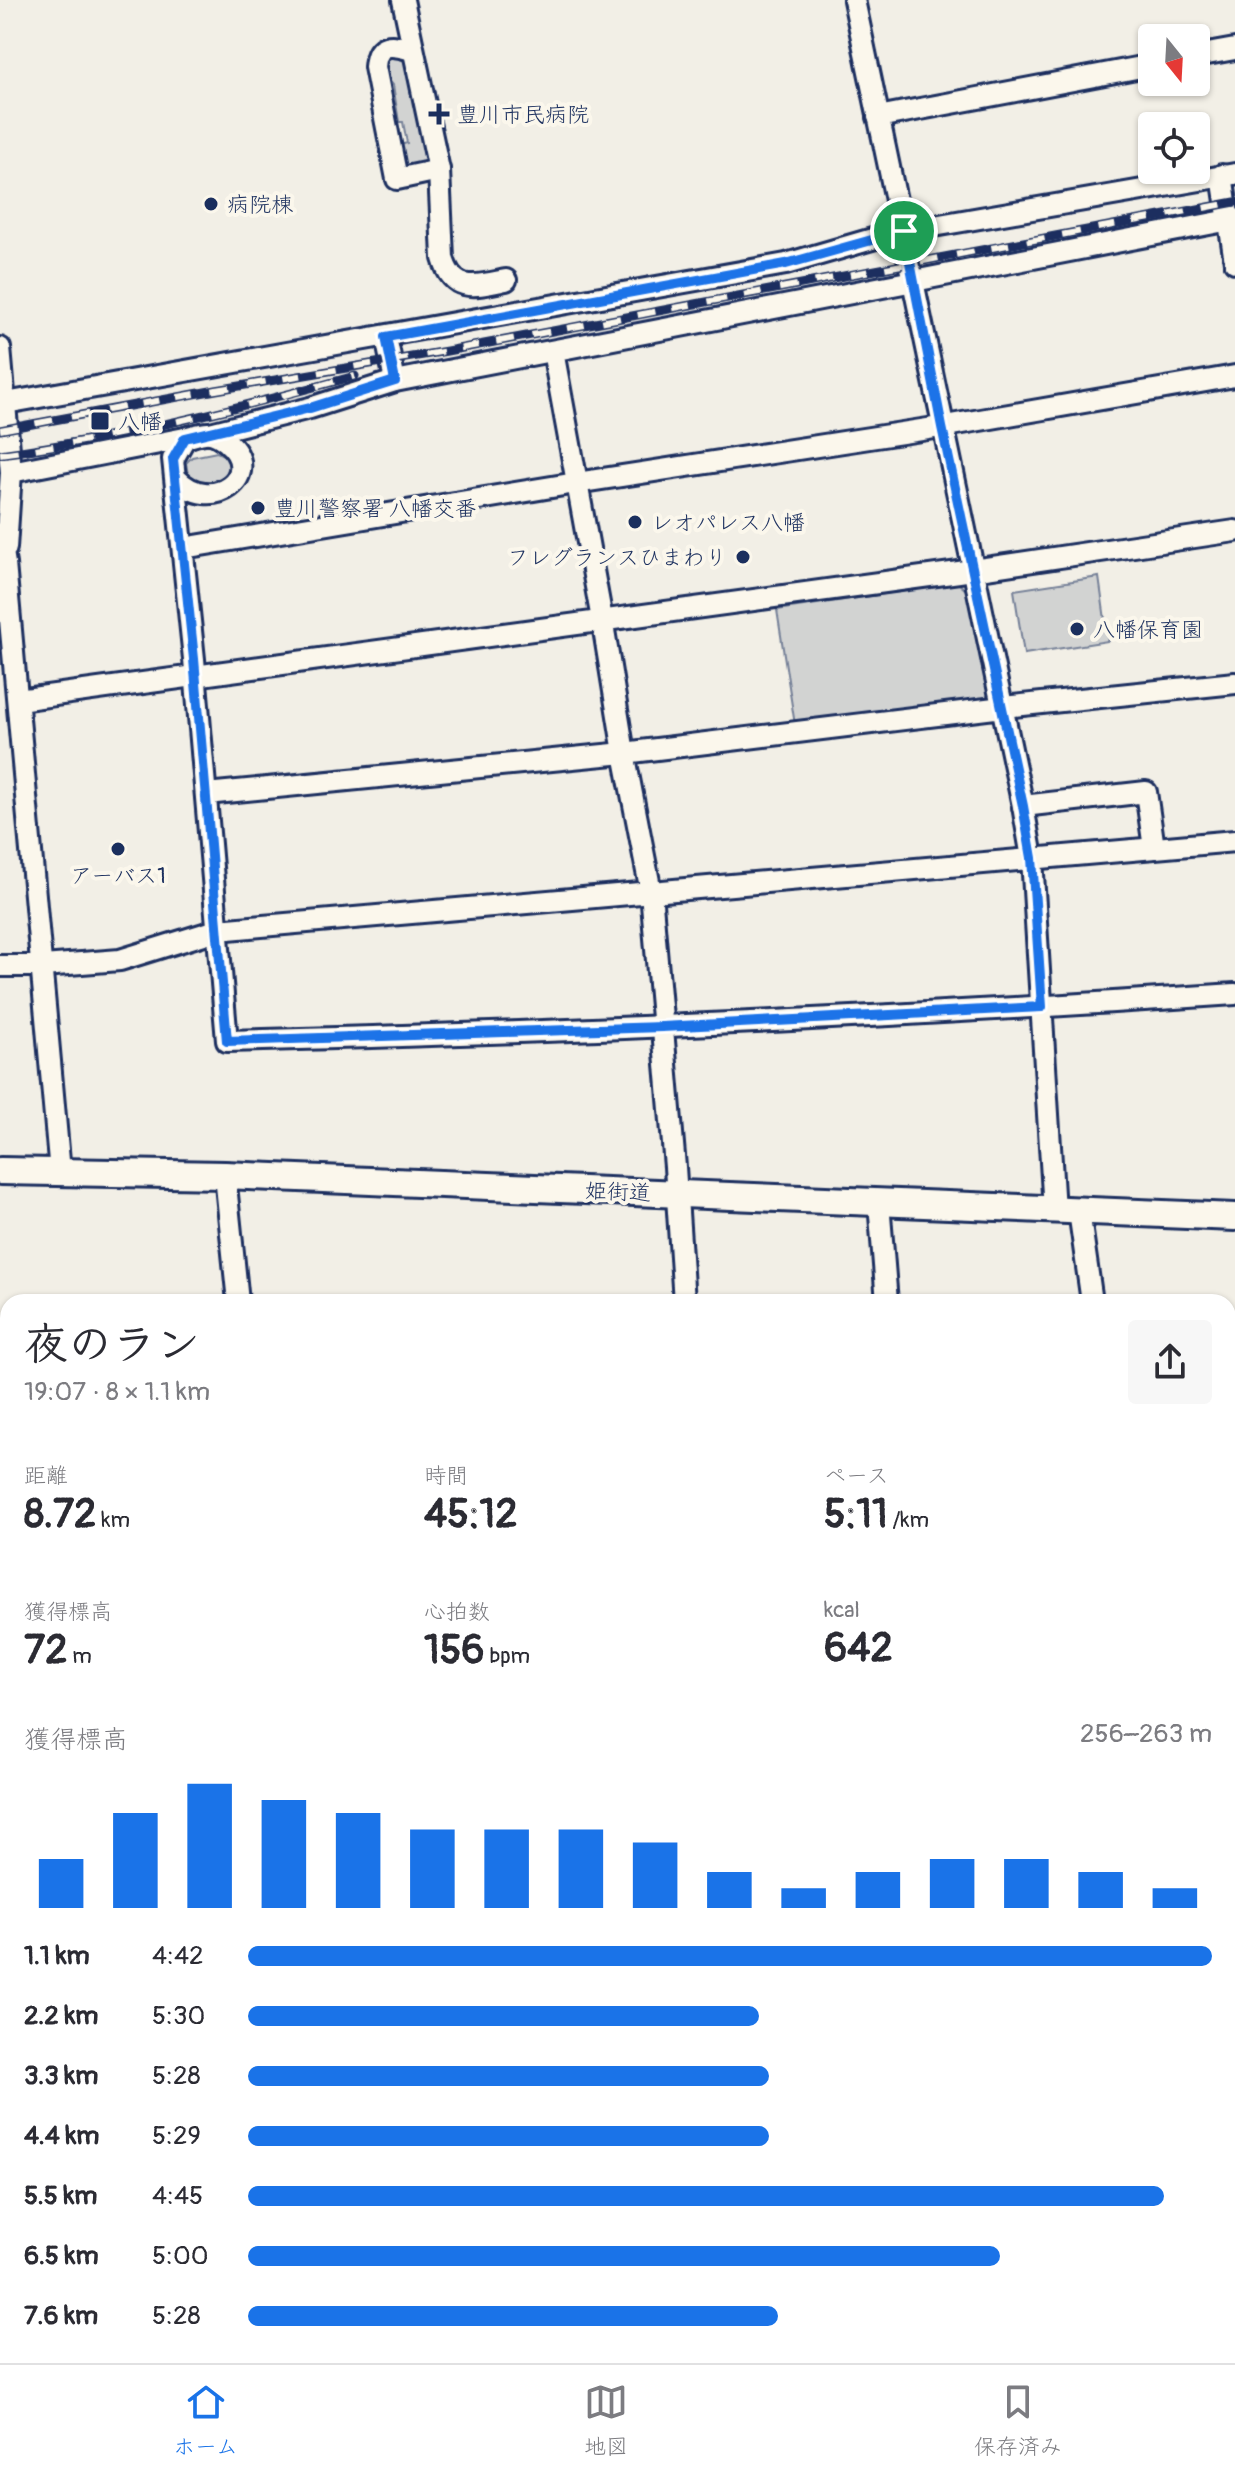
<!DOCTYPE html>
<html lang="ja">
<meta charset="utf-8">
<style>
body{margin:0;font-family:Pangolin,"Klee One",sans-serif;background:#f7f7f7;color:#2b2b33;height:100vh;display:flex;flex-direction:column;font-size:30px;white-space:nowrap}
*{box-sizing:border-box;margin:0}
p{font-size:26px;color:#7c7c81}
.icon{flex:none;width:44px;height:44px;fill:none;stroke:currentColor;stroke-width:2;stroke-linecap:round;stroke-linejoin:round}
.map{position:relative;flex:1;overflow:hidden}
.details{position:absolute;left:0px;top:1294px;width:1236px;height:1070px;display:flex;flex-direction:column;background:#fff;border-radius:24px 24px 0 0;box-shadow:0 2px 6px #0004}
.details>*{flex:none}
.needle{width:52px;rotate:162deg}
.tools{position:absolute;left:1138px;top:24px;display:grid;gap:16px}
.tools a{display:grid;place-items:center;width:72px;height:72px;border-radius:8px;background:#fff;box-shadow:0 2px 6px #0004;font-size:40px}
.pin{position:absolute;display:grid;place-items:center;width:68px;height:68px;color:#fff;margin:-34px;border:4px solid #fff;border-radius:50%;box-shadow:0 2px 8px #0007}
.round{display:grid;place-items:center;flex:none;width:84px;height:84px;border-radius:8px;background:#f7f7f7}
.headline{display:flex;align-items:center;justify-content:space-between;height:136px;padding:0 24px}
h1{font-size:44px;font-weight:800;line-height:60px}
.stats{display:grid;grid-template-columns:repeat(3,1fr);gap:12px;height:136px;padding:8px 24px}
.stats div{display:grid;align-content:center}
.stats b{font-size:40px;font-weight:800}
.stats small{font-size:22px;font-weight:400}
.stats p{font-size:22px}
.chart{height:224px;padding:16px 24px}
.chart p{display:flex;justify-content:space-between}
.chart svg{width:100%;height:144px;margin-top:8px;stroke:#1a73e8;stroke-width:6}
ul{padding:0 24px;list-style:none;font-size:26px}
li{display:grid;grid-template-columns:128px 96px 1fr;align-items:center;height:60px}
li i{height:20px;border-radius:10px;background:#1a73e8}
.tabs{display:flex;justify-content:space-around;align-items:center;height:112px;border-top:2px solid #e1e1e2;background:#fff;font-size:22px;color:#7c7c81}
.tabs a{display:grid;justify-items:center;gap:4px}
.tabs .current{color:#1a73e8}
.map>svg:first-child{display:block}
.green{fill:#d2d3d2;stroke:#768198;stroke-width:2}
.lines{fill:none;stroke-linecap:round;stroke-linejoin:round}
.minor-casing{stroke:#1b2f5e;stroke-width:26}
.major-casing{stroke:#1b2f5e;stroke-width:32}
.minor{stroke:#fbf7ec;stroke-width:20}
.major{stroke:#fbf7ec;stroke-width:26}
.rail-casing{stroke:#1b2f5e;stroke-width:9}
.rail{stroke:#fbf7ec;stroke-width:6;stroke-dasharray:18;stroke-linecap:butt}
.route-casing{stroke:#fff;stroke-width:16}
.route{stroke:#1a73e8;stroke-width:10}
.poi-dot{fill:#1b2f5e;stroke:#fbf7ec;stroke-width:3}
.labels{text-anchor:middle;stroke-width:8;stroke-linejoin:round;paint-order:stroke}
.poi-label{font-size:22px;fill:#1b2f5e;stroke:#fbf7ec;text-anchor:start}
.street-label{font-size:22px;fill:#1b2f5e;stroke:#fbf7ec}
</style>
<div class="map">
<svg width="1235" height="2363" viewBox="0 0 1235 2363">
<rect width="100%" height="100%" fill="#f2efe6"/>
<filter id="ink" filterUnits="userSpaceOnUse"><feTurbulence type="fractalNoise" baseFrequency=".0125" numOctaves="2"/><feDisplacementMap in="SourceGraphic" scale="16" xChannelSelector="R" yChannelSelector="G"/><feConvolveMatrix kernelMatrix="1 2 1 2 8 2 1 2 1" color-interpolation-filters="sRGB"/></filter>
<g filter="url(#ink)">
<g class="green">
<polygon points="388,56 398,56 406,63 426,164 404,169 400,145 407,143 403,122 399,122 393,85 378,68"/>
<polygon points="217,452 227,457 231,472 225,480 196,486 189,481 186,463 192,457"/>
<polygon points="1099,577 1108,641 1024,654 1014,590"/>
<polygon points="958,583 967,591 988,695 981,703 795,725 777,610"/>
</g>
<g class="lines">
<defs>
<g id="minor">
<path d="M403 0 439 170 443 258C453 294 476 286 506 280"/>
<polyline points="854,0 1023,806 1032,858 1054,1210"/>
<path d="M412 50C393 45 377 40 375 67L397 179 439 170"/>
<polyline points="1196,56 1235,49"/>
<polyline points="878,117 1152,65"/>
<polyline points="1222,175 1235,262"/>
<polyline points="386,337 395,381"/>
<polyline points="0,348 11,472 6,548"/>
<polyline points="553,351 605,636 624,753 651,892 675,1167 684,1302"/>
<polyline points="0,404 786,264 893,233 1235,174"/>
<polyline points="210,433 310,408 395,381 1235,219"/>
<polyline points="11,472 185,438"/>
<path d="M176 478C211 516 266 475 227 442 223 439 216 434 210 433 203 432 193 436 185 438L173 459 194 659 227 1041C563 1033 899 1017 1235 994"/>
<polyline points="0,533 5,564 60,1172"/>
<polyline points="183,548 576,483 928,429 1235,376"/>
<polyline points="18,700 959,572 1235,531"/>
<polyline points="206,794 624,753 1003,707 1235,683"/>
<polyline points="1023,806 1146,792 1154,848"/>
<polyline points="0,966 43,966 120,960 217,930 1235,841"/>
<polyline points="225,1175 238,1302"/>
<polyline points="879,1203 887,1302"/>
<polyline points="1079,1211 1092,1302"/>
<polyline points="0,1366 8,1382"/>
<polyline points="1228,1391 1235,1391"/>
<polyline points="1228,1479 1235,1478"/>
<polyline points="0,1529 8,1529"/>
<polyline points="1228,1615 1235,1615"/>
<polyline points="0,1873 8,1871"/>
<polyline points="0,1987 8,1994"/>
<polyline points="0,2146 8,2142"/>
<polyline points="1228,2243 1235,2242"/>
<polyline points="0,2289 8,2291"/>
<polyline points="235,2356 239,2363"/>
<polyline points="522,2356 523,2363"/>
<polyline points="731,2356 731,2363"/>
<polyline points="1198,2356 1204,2363"/>
</g>
<g id="major">
<polyline points="0,1171 225,1175 1235,1217"/>
<polyline points="1228,1765 1235,1746"/>
<polyline points="1228,1875 1235,1856"/>
<polyline points="1001,2363 1004,2356"/>
<polyline points="1038,2363 1041,2356"/>
</g>
</defs>
<use href="#minor" class="minor-casing"/>
<use href="#major" class="major-casing"/>
<use href="#minor" class="minor"/>
<use href="#major" class="major"/>
<defs>
<g id="rail">
<polyline points="0,430 216,390 447,351 1235,202"/>
<path d="M0 454C120 438 238 408 355 376"/>
</g>
</defs>
<use href="#rail" class="rail-casing"/>
<use href="#rail" class="rail"/>
</g>
</g>
<g class="lines" filter="url(#ink)">
<defs>
<polygon id="route" points="904,231 942,427 1023,806 1032,858 1042,1007 662,1027 227,1041 194,659 173,459 185,438 310,408 395,381 386,337 786,264"/>
</defs>
<use href="#route" class="route-casing"/>
<use href="#route" class="route"/>
</g>
<g class="poi-dot">
<path d="M435 102h8v8h8v8h-8v8h-8v-8h-8v-8h8z"/>
<circle cx="211" cy="204" r="8"/>
<rect x="90" y="411" width="20" height="20" rx="4"/>
<circle cx="258" cy="508" r="8"/>
<circle cx="635" cy="522" r="8"/>
<circle cx="743" cy="557" r="8"/>
<circle cx="1077" cy="629" r="8"/>
<circle cx="118" cy="849" r="8"/>
</g>
<g class="labels">
<g class="poi-label">
<text x="457" y="122">豊川市民病院</text>
<text x="227" y="212">病院棟</text>
<text x="118" y="429">八幡</text>
<text x="274" y="516">豊川警察署 八幡交番</text>
<text x="651" y="530">レオパレス八幡</text>
<text x="727" y="565" text-anchor="end">フレグランスひまわり</text>
<text x="1093" y="637">八幡保育園</text>
<text x="118" y="883" text-anchor="middle">アーバス1</text>
</g>
<g class="street-label">
<text transform="translate(618 1191) rotate(2)" y="8">姫街道</text>
</g>
</g>
</svg>
<div class="tools">
<a><svg class="needle" viewBox="-14 -14 28 28"><path d="M0-13l5 13h-10z" fill="#e53935"/><path d="M0 13l5-13h-10z" fill="#7c7c81"/></svg></a>
<a><svg class="icon" aria-label="locate" viewBox="0 0 24 24"><circle cx="12" cy="12" r="6"/><path d="M12 2v4M12 18v4M2 12h4M18 12h4"/></svg></a>
</div>
<div class="pin" style="left:904px;top:231px;background:#1e9e55"><svg class="icon" aria-label="arrive" viewBox="0 0 24 24"><path d="M6 21V4h12l-3 4 3 4H6"/></svg></div>
<section class="details">
<div class="headline"><div><h1>夜のラン</h1><p>19:07 · 8 × 1.1 km</p></div><a class="round"><svg class="icon" aria-label="share" viewBox="0 0 24 24"><path d="M12 15V3M7 8l5-5 5 5M5 13v7h14v-7"/></svg></a></div>
<div class="stats">
<div><p>距離</p><b>8.72<small> km</small></b></div>
<div><p>時間</p><b>45:12</b></div>
<div><p>ペース</p><b>5:11<small> /km</small></b></div>
</div>
<div class="stats">
<div><p>獲得標高</p><b>72<small> m</small></b></div>
<div><p>心拍数</p><b>156<small> bpm</small></b></div>
<div><p>kcal</p><b>642</b></div>
</div>
<div class="chart"><p><span>獲得標高</span>256–263 m</p>
<svg viewBox="0 0 160 44" preserveAspectRatio="none"><path d="M5 44V29M15 44V15M25 44V6M35 44V11M45 44V15M55 44V20M65 44V20M75 44V20M85 44V24M95 44V33M105 44V38M115 44V33M125 44V29M135 44V29M145 44V33M155 44V38"/></svg>
</div>
<ul>
<li><b>1.1 km</b>4:42<i style="width:100%"></i></li>
<li><b>2.2 km</b>5:30<i style="width:53%"></i></li>
<li><b>3.3 km</b>5:28<i style="width:54%"></i></li>
<li><b>4.4 km</b>5:29<i style="width:54%"></i></li>
<li><b>5.5 km</b>4:45<i style="width:95%"></i></li>
<li><b>6.5 km</b>5:00<i style="width:78%"></i></li>
<li><b>7.6 km</b>5:28<i style="width:55%"></i></li>
</ul>
</section>
</div>
<nav class="tabs">
<a class="current"><svg class="icon" aria-label="home" viewBox="0 0 24 24"><path d="M3 11l9-7 9 7M6 9v11h12V9"/></svg>ホーム</a>
<a><svg class="icon" aria-label="map" viewBox="0 0 24 24"><path d="M3 6l6-2 6 2 6-2v14l-6 2-6-2-6 2zM9 4v14M15 6v14"/></svg>地図</a>
<a><svg class="icon" aria-label="saved" viewBox="0 0 24 24"><path d="M7 4h10v16l-5-4-5 4z"/></svg>保存済み</a>
</nav>
